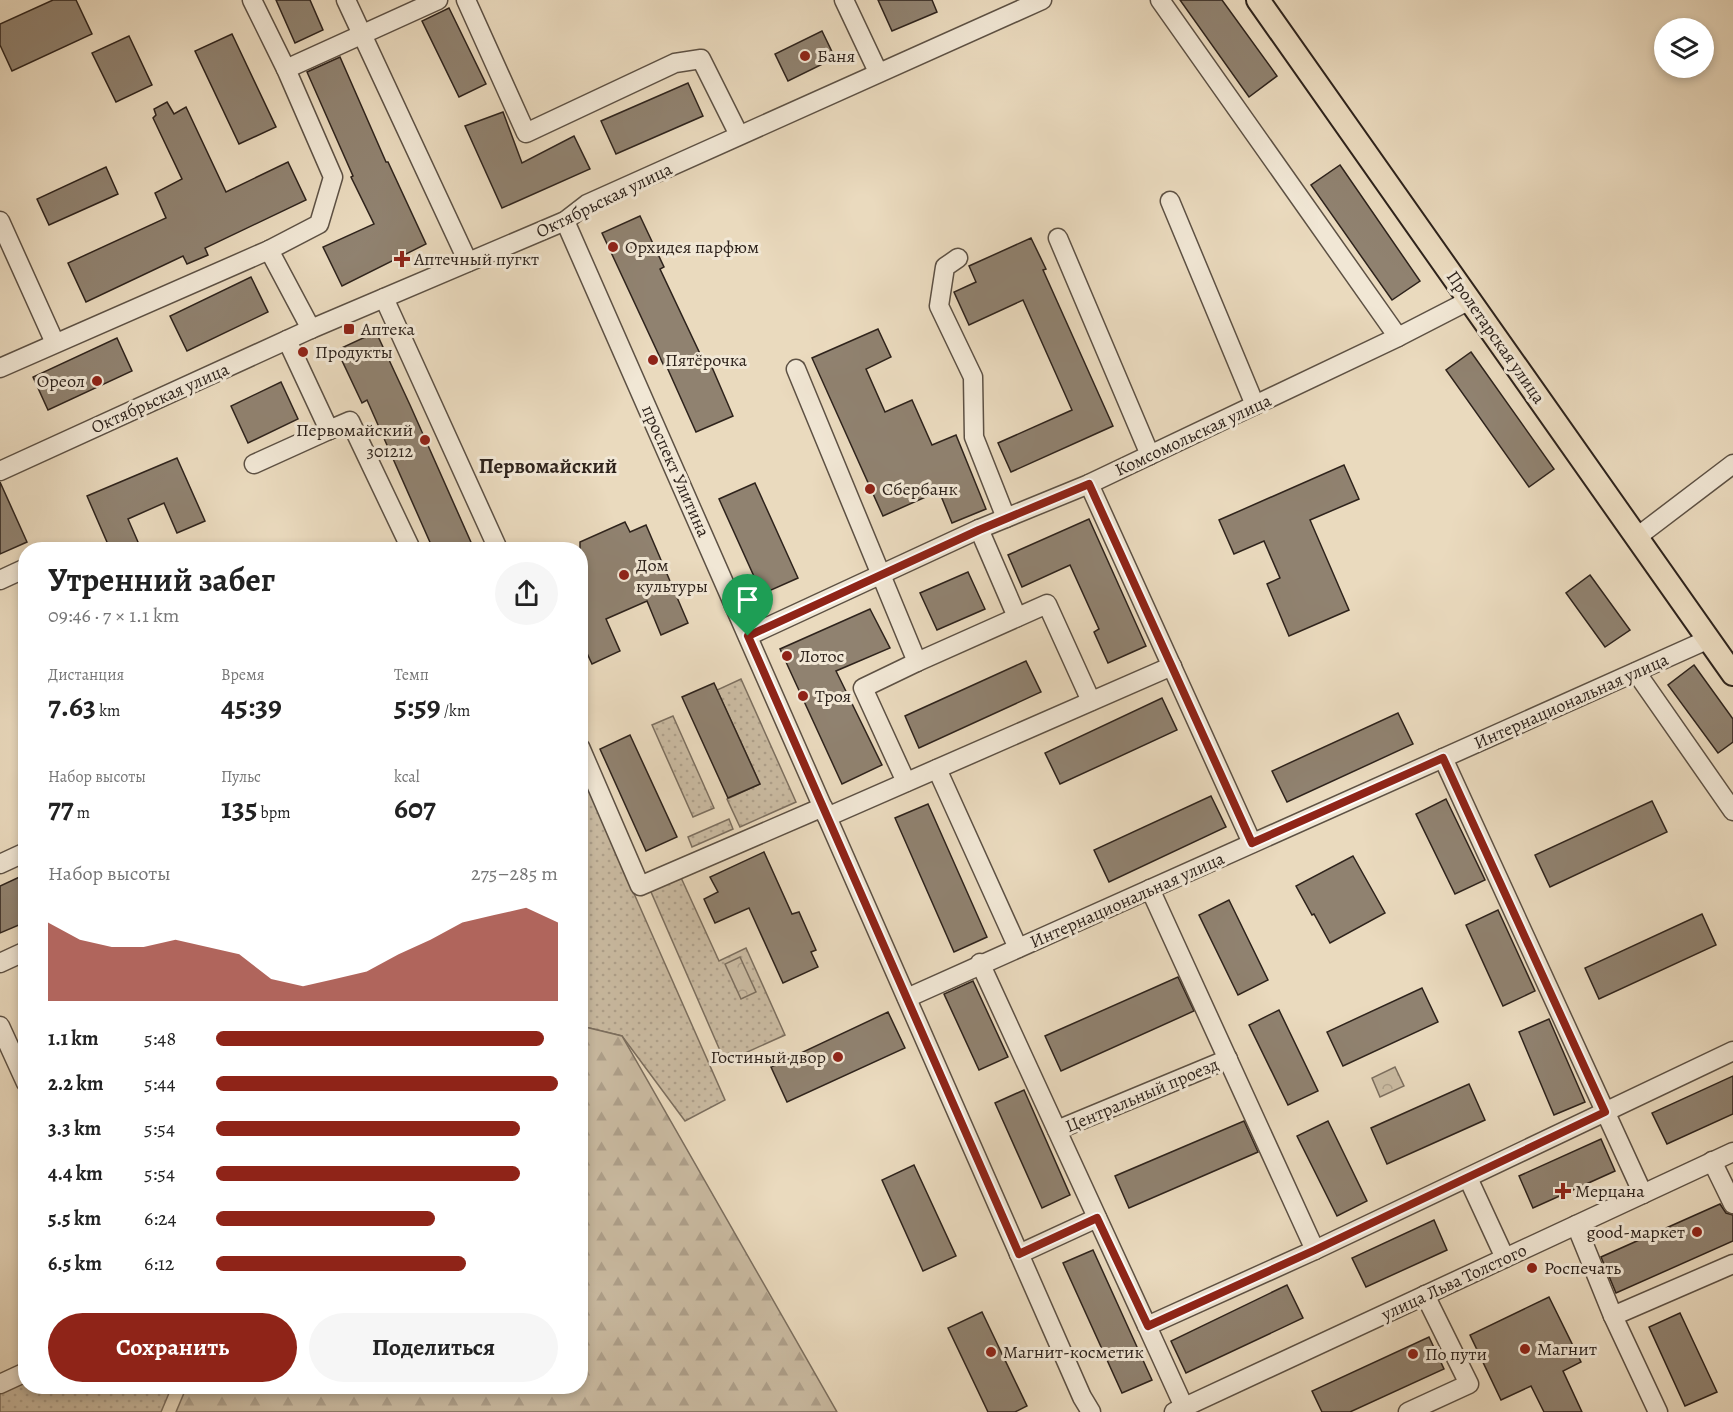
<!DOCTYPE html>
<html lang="ru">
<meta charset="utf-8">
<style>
body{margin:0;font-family:Alegreya,serif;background:#f6f6f6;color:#222;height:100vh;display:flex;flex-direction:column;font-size:22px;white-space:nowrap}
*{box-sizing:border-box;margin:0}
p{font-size:20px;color:#767676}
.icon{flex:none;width:33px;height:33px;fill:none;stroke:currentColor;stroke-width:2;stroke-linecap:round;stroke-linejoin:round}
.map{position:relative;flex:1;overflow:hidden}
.details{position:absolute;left:18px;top:542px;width:570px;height:852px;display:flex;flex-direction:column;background:#fff;border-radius:24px;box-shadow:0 3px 9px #0003}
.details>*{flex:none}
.buttons{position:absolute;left:1654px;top:18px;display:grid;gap:12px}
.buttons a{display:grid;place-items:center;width:60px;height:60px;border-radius:50%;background:#fff;box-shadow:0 3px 9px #0003;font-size:30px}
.pin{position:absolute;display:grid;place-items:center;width:51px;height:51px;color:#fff;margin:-62px -26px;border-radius:50% 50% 50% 0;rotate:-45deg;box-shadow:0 0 6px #0007}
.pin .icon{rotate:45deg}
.round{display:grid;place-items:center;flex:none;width:63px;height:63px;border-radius:32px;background:#f6f6f6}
.head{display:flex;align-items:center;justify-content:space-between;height:102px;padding:0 30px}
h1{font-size:33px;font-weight:700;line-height:45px}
.metrics{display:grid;grid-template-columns:repeat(3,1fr);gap:9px;height:102px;padding:6px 30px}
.metrics div{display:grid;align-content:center}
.metrics b{font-size:30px;font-weight:700}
.metrics small{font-size:16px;font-weight:400}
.metrics p{font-size:16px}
.chart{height:168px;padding:12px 30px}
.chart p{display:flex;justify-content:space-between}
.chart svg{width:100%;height:108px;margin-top:6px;fill:#8f2418;opacity:.7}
.primary-button{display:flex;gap:12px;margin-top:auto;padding:12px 30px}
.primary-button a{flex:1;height:69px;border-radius:36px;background:#8f2418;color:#fff;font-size:24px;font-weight:700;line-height:69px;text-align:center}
.primary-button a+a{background:#f6f6f6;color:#222}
ul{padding:0 30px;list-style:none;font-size:20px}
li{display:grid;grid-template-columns:96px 72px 1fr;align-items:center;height:45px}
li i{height:15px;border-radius:8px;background:#8f2418}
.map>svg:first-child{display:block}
.grass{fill:url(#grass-dots);stroke:#7c6f5f;stroke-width:1.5}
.forest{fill:url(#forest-firs);stroke:#7c6f5f;stroke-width:1.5}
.park{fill:url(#park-crowns);stroke:#7c6f5f;stroke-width:1.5}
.building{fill:#908270;stroke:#2e231c;stroke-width:1.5}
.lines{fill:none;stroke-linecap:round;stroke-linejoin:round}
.minor-casing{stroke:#5d5144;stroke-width:21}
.major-casing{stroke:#2e231c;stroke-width:26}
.minor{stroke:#f1e7d5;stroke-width:18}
.major{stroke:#eadabe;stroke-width:22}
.route-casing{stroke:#fff;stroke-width:12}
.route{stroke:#8f2418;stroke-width:8}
.poi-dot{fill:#8f2418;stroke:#f1e7d5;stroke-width:2}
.labels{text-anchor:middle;stroke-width:6;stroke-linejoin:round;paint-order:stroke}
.poi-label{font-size:18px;fill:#2e231c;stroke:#f1e7d5;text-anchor:start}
.street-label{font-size:18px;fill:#2e231c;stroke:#f1e7d5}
.quarter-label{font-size:21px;font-weight:bold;fill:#2e231c;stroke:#f1e7d5}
</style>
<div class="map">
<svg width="1733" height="1412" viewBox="0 0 1733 1412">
<defs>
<pattern id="grass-dots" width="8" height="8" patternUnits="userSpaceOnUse" patternTransform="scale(1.5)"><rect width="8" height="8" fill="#cabba2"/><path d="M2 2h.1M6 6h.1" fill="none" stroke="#aea08b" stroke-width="1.8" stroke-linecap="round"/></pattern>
<pattern id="forest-firs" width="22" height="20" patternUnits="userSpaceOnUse" patternTransform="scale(1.5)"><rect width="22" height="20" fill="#cabba2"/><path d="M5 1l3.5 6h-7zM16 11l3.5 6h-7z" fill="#aea08b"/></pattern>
<pattern id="park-crowns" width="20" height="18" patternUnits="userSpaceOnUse" patternTransform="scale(1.5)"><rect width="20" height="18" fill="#cabba2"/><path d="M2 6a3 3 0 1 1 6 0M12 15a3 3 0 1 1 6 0" fill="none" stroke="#aea08b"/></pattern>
</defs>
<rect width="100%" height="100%" fill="#eadabe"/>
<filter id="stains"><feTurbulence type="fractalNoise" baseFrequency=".00333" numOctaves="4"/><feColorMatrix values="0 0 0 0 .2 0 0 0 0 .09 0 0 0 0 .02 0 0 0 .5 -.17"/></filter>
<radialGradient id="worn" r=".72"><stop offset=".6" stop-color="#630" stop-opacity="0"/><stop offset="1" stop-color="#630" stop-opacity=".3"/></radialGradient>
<g class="grass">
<polygon points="741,679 796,802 740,827 727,799 760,784 717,690"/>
<polygon points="673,716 714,808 693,817 652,725"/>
<polygon points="580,763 632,889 725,1100 685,1121 622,1036 581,1026"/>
<polygon points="729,819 733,829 692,847 688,837"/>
<polygon points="678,871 719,961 746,948 785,1035 725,1062 648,885"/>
<polygon points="25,1380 26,1386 172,1386 161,1412 0,1412 0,1393"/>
</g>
<polygon class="forest" points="581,1026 622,1036 837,1412 176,1412 187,1386 580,1386"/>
<g class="park">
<polygon points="740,957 756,992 741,999 725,964"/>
<polygon points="1395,1067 1404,1086 1380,1097 1372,1078"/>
</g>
<g class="building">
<polygon points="53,0 76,0 92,34 12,71 0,45 0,24"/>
<polygon points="276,0 310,0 323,30 295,43"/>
<polygon points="878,0 932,0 937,12 892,31"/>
<polygon points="1180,0 1222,0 1277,76 1249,97"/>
<polygon points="449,8 486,84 459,97 422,21"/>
<polygon points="822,31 835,58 788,81 775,54"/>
<polygon points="232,34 276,127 239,144 195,51"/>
<polygon points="129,36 152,85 116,102 92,53"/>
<polygon points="340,57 386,162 388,162 426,244 342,286 323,247 374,224 351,177 353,176 307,72"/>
<polygon points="688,83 703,116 616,154 601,121"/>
<polygon points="167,102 174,114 186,107 226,192 288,162 306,200 205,248 208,255 187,264 183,256 86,302 68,263 166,218 155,193 182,179 153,118 156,115 154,109"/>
<polygon points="503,112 522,163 574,136 590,169 502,208 465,126"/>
<polygon points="1340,165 1420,281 1392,300 1311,185"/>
<polygon points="106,167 118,194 49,225 37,199"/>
<polygon points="640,216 664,267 660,269 703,360 708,358 733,416 696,432 666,365 664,366 602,233"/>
<polygon points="1031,238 1046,269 1043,270 1113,426 1011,472 998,443 1072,410 1023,300 969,325 954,292 976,282 969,266"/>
<polygon points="251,277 268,312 187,351 170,316"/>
<polygon points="878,329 891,357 866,369 885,412 912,400 932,445 956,435 986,509 952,523 939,491 883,516 812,358"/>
<polygon points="376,332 410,405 474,549 457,549 454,544 443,549 433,549 367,400 362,403 337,350"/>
<polygon points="117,338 132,371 48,410 33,377"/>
<polygon points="1471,352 1554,469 1529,487 1446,370"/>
<polygon points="281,382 298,419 248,443 231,406"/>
<polygon points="177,458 205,521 177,533 164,503 128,519 141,549 110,549 87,496"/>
<polygon points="1344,465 1359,499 1310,520 1349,610 1289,636 1267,584 1280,578 1264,541 1234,554 1219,520"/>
<polygon points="0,482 27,542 0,554"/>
<polygon points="755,483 798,578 762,594 719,499"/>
<polygon points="1089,519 1146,646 1108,663 1094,632 1099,629 1070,565 1022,587 1008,555"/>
<polygon points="625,522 630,532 646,525 688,623 661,635 647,601 606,619 620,651 592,664 580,638 580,542"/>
<polygon points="968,572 985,609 937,630 920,593"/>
<polygon points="1590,575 1630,630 1605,647 1566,593"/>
<polygon points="870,609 890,648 836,671 882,765 842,784 780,649"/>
<polygon points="1026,661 1041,692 919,748 905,716"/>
<polygon points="1694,665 1733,719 1733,742 1718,753 1668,685"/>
<polygon points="714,683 760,784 728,798 682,697"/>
<polygon points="1162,698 1177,730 1060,784 1045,753"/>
<polygon points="1398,713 1413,744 1287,802 1272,771"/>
<polygon points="630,735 677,837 646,851 600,749"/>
<polygon points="1211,796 1226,827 1109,882 1094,850"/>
<polygon points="1446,799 1485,880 1455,894 1416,814"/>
<polygon points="1652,801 1667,832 1550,887 1535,855"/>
<polygon points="928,804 987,937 954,952 895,818"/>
<polygon points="764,852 792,914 799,912 816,950 811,952 818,967 783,983 749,908 715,923 704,899 718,892 710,877"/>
<polygon points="1353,856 1385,913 1330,943 1314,914 1312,915 1296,886"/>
<polygon points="26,874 26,922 0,933 0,886"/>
<polygon points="1229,900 1268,980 1238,995 1199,915"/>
<polygon points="1498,910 1535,991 1503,1006 1466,925"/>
<polygon points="1702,914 1716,945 1599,999 1585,968"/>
<polygon points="1178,977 1194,1011 1061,1071 1045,1036"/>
<polygon points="973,981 1008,1057 979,1070 944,994"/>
<polygon points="1422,988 1438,1022 1343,1066 1327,1032"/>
<polygon points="1279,1010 1318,1091 1288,1105 1249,1025"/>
<polygon points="888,1012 905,1048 787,1102 771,1067"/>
<polygon points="1549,1019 1585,1102 1554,1115 1519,1032"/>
<polygon points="1733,1076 1733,1114 1667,1144 1652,1113"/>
<polygon points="1469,1084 1485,1120 1387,1164 1371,1128"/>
<polygon points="1024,1090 1070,1195 1042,1208 995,1103"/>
<polygon points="1244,1121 1258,1152 1129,1208 1115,1176"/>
<polygon points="1328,1121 1367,1201 1337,1216 1297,1136"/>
<polygon points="1601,1139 1615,1171 1533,1208 1519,1176"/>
<polygon points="914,1165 956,1256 923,1271 882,1180"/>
<polygon points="1720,1204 1726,1213 1733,1215 1733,1241 1616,1293 1601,1257"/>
<polygon points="1434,1220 1447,1250 1366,1287 1352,1258"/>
<polygon points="1093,1250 1152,1380 1122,1393 1063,1263"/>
<polygon points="1287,1285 1303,1318 1186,1373 1171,1341"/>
<polygon points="1549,1297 1581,1362 1563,1371 1582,1412 1544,1412 1531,1386 1501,1400 1470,1335"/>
<polygon points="982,1312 1027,1406 1015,1412 988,1412 948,1328"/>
<polygon points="1680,1313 1717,1392 1685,1406 1649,1327"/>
<polygon points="1429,1337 1444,1369 1350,1412 1322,1412 1312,1391"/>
</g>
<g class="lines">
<defs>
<g id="minor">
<polyline points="346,0 468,262"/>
<polyline points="466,0 526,133 675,63 701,59 739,135"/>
<polyline points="844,0 878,72"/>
<polyline points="1160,0 1398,337"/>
<polyline points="286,69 438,0"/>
<polyline points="1170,201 1255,405"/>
<polyline points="0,221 55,343"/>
<polyline points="565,221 1082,1397 1091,1412"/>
<polyline points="1058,238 1150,455"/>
<polyline points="269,250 311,329"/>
<polyline points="958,258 945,267 939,306 973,377 974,437 1006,518"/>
<polyline points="384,298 498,549"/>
<polyline points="287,340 329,430 350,421 411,549"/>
<polyline points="0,368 269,250 319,224 333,177 286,69 252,0"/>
<polyline points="796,369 917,662 1047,604 1091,701"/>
<polyline points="254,464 329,430"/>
<polyline points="0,471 311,329 565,221 587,204 1042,0"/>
<polyline points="1089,484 1252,843"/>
<polyline points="979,529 1017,617"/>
<polyline points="1637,537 1733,464"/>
<polyline points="0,580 26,568"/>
<polyline points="748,636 979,529 1089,484 1398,337 1470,300"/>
<polyline points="1636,672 1733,811"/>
<polyline points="580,747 640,886 823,807"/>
<polyline points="1443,758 1643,1194"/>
<polyline points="937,769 1018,948"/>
<polyline points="906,782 863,688 917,662"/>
<polyline points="827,817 1172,666"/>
<polyline points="0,864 26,852"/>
<polyline points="1150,889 1315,1250"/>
<polyline points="0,963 26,951"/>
<polyline points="980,963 1147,1326 1315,1250 1733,1051"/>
<polyline points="907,998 1709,639"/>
<polyline points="0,1026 26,1083"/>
<polyline points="1057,1130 1228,1059"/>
<polyline points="1712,1161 1733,1204"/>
<polyline points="1468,1178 1505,1258"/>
<polyline points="1576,1225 1613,1316 1658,1412"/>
<polyline points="1019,1254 1097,1218"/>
<polyline points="1613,1316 1733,1264"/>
<polyline points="1147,1326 1184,1407"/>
<polyline points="0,1384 26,1372"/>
<polyline points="1174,1412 1733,1152"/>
<polyline points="1408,1412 1469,1384 1425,1295"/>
</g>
<polyline id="major" points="1258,0 1733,674"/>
</defs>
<use href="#minor" class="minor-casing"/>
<use href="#major" class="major-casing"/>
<use href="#minor" class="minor"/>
<use href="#major" class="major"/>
</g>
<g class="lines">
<defs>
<polygon id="route" points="1089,484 1252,843 1443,758 1605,1112 1315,1250 1148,1326 1097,1218 1019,1254 748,636 979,530"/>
</defs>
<use href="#route" class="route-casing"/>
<use href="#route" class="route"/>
</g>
<g class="poi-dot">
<circle cx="805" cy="56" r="6"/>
<circle cx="613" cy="247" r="6"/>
<path d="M399 250h6v6h6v6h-6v6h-6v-6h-6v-6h6z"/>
<rect x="343" y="323" width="12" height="12" rx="3"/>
<circle cx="303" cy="352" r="6"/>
<circle cx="653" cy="360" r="6"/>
<circle cx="97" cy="381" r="6"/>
<circle cx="425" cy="440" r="6"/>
<circle cx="870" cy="489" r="6"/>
<circle cx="624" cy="575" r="6"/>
<circle cx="787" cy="656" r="6"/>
<circle cx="803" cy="696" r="6"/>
<circle cx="838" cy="1057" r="6"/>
<path d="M1560 1182h6v6h6v6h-6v6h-6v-6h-6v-6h6z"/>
<circle cx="1697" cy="1232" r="6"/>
<circle cx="1532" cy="1268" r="6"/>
<circle cx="1525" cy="1349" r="6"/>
<circle cx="991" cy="1352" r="6"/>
<circle cx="1413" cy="1354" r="6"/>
</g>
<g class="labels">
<g class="poi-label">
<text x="817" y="62">Баня</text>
<text x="625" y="253">Орхидея парфюм</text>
<text x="414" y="265">Аптечный пугкт</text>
<text x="361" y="335">Аптека</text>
<text x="315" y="358">Продукты</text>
<text x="665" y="366">Пятёрочка</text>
<text x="85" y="387" text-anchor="end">Ореол</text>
<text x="413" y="436" text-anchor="end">Первомайский<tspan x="413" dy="21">301212</tspan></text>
<text x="882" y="495">Сбербанк</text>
<text x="636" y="571">Дом<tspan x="636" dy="21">культуры</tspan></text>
<text x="799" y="662">Лотос</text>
<text x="815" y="702">Троя</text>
<text x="826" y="1063" text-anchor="end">Гостиный двор</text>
<text x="1575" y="1197">Мерцана</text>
<text x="1685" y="1238" text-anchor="end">good-маркет</text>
<text x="1544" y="1274">Роспечать</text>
<text x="1537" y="1355">Магнит</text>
<text x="1003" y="1358">Магнит-косметик</text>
<text x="1425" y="1360">По пути</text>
</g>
<g class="street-label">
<text transform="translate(604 200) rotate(-26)" y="6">Октябрьская улица</text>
<text transform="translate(1496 337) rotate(55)" y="6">Пролетарская улица</text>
<text transform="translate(160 398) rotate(-24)" y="6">Октябрьская улица</text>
<text transform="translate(1193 435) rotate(-25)" y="6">Комсомольская улица</text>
<text transform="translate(676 471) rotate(66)" y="6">проспект Улитина</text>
<text transform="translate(1571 701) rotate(-24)" y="6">Интернациональная улица</text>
<text transform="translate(1127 900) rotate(-24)" y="6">Интернациональная улица</text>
<text transform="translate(1142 1095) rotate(-23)" y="6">Центральный проезд</text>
<text transform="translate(1454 1282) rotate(-25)" y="6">улица Льва Толстого</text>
</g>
<g class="quarter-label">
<text x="548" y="473">Первомайский</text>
</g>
</g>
<rect width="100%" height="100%" filter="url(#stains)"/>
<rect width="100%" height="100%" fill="url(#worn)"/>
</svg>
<div class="buttons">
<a><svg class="icon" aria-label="layers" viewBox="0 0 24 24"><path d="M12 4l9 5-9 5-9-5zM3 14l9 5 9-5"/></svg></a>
</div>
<div class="pin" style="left:748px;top:636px;background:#1e9e55"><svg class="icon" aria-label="arrive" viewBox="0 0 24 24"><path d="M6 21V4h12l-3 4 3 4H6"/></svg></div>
<section class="details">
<div class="head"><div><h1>Утренний забег</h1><p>09:46 · 7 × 1.1 km</p></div><a class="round"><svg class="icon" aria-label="share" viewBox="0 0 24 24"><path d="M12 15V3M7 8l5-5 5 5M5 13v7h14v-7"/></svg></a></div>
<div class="metrics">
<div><p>Дистанция</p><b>7.63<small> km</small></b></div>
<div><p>Время</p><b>45:39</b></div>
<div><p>Темп</p><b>5:59<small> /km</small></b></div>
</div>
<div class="metrics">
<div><p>Набор высоты</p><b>77<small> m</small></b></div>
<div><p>Пульс</p><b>135<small> bpm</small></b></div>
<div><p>kcal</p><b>607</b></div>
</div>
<div class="chart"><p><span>Набор высоты</span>275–285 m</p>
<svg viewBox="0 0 160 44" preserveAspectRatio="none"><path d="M0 44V12L10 19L20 22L30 22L40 19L50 22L60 25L70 35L80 38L90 35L100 32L110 25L120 19L130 12L140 9L150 6L160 12V44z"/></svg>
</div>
<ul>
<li><b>1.1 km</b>5:48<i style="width:96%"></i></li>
<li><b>2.2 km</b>5:44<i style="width:100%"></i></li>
<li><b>3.3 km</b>5:54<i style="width:89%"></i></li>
<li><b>4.4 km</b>5:54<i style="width:89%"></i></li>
<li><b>5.5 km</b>6:24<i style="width:64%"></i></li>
<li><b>6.5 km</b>6:12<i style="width:73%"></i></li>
</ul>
<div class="primary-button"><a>Сохранить</a><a>Поделиться</a></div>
</section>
</div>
